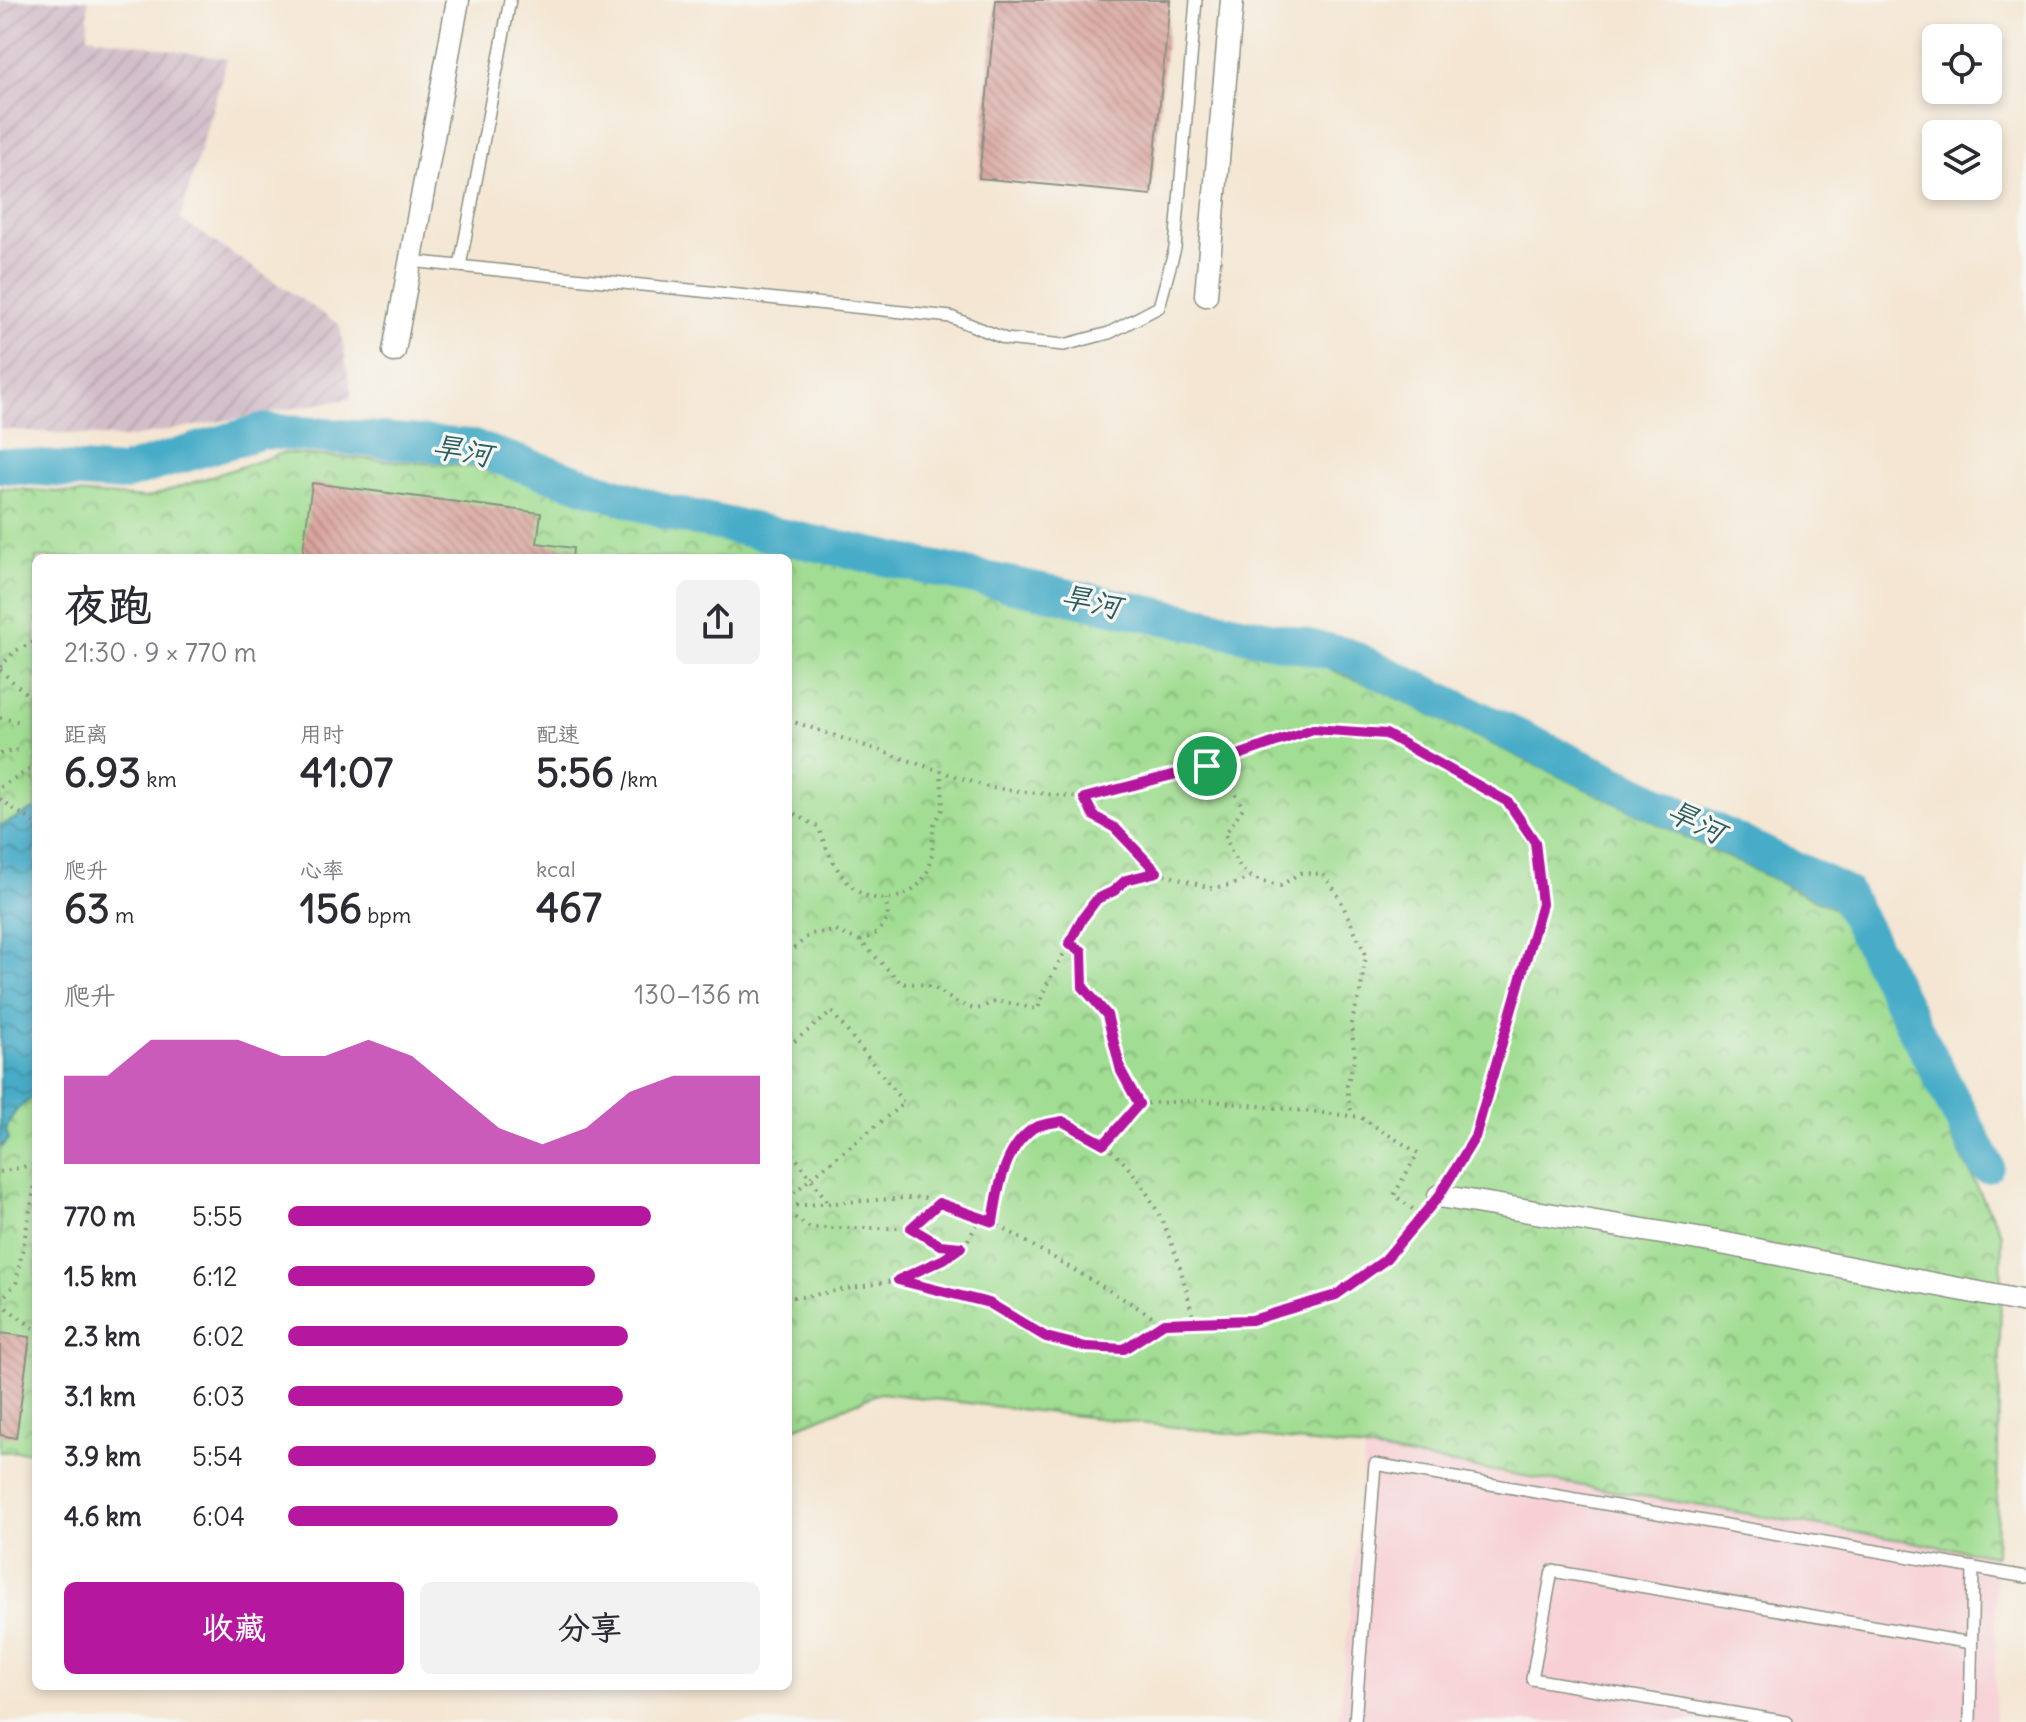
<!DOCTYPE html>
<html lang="zh">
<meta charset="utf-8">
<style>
body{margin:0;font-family:Delius,"LXGW WenKai TC",sans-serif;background:#f2f2f3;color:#2b2b33;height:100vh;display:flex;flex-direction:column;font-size:30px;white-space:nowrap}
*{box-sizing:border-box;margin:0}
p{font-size:26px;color:#7c7c81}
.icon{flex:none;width:44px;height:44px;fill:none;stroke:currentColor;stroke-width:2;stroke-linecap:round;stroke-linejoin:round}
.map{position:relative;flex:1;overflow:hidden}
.side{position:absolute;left:32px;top:554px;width:760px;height:1136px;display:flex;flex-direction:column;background:#fff;border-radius:12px;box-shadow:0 4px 12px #0003}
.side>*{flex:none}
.tools{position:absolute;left:1922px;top:24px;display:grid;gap:16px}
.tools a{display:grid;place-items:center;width:80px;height:80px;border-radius:12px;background:#fff;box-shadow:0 4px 12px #0003;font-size:40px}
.pin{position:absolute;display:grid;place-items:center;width:68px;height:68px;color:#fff;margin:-34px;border:4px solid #fff;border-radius:50%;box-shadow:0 2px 8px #0007}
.round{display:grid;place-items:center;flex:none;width:84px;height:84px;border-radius:12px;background:#f2f2f3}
.head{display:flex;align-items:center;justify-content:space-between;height:136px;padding:0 32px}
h1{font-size:44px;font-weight:700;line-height:60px}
.metrics{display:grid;grid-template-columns:repeat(3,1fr);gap:12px;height:136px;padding:8px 32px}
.metrics div{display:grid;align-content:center}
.metrics b{font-size:40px;font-weight:700}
.metrics small{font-size:22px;font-weight:400}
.metrics p{font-size:22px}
.chart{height:224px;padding:16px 32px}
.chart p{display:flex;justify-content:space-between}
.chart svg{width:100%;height:144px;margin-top:8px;fill:#b5179e;opacity:.7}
.primary-button{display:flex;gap:16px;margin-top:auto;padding:16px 32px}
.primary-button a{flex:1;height:92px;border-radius:12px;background:#b5179e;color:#fff;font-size:32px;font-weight:700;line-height:92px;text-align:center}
.primary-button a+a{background:#f2f2f3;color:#2b2b33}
ul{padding:0 32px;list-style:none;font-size:26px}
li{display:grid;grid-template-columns:128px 96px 1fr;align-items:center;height:60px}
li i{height:20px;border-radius:10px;background:#b5179e}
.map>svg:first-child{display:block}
.built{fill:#f7cfd4}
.industrial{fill:url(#industrial-furrows)}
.park{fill:url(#park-crowns);stroke:#608d63;stroke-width:2}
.water{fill:url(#water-waves);stroke:#33747e;stroke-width:2}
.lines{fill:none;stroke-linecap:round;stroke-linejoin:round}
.river{stroke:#47acc7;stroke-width:36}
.building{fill:url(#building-back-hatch)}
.lane-casing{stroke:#8a9283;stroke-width:14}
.street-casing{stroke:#8a9283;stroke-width:25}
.path{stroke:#8a9283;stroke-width:4;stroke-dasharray:2 6;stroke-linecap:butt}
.lane{stroke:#fff;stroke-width:11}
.street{stroke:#fff;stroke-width:22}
.route-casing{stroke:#fff;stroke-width:16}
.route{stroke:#b5179e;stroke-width:10}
.labels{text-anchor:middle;stroke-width:7;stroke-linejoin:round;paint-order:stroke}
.water-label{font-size:30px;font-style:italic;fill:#2b5e60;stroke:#f6f6f2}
</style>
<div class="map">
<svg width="2026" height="1722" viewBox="0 0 2026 1722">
<defs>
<pattern id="industrial-furrows" width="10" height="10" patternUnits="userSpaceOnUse" patternTransform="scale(2)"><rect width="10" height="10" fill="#d2bdc8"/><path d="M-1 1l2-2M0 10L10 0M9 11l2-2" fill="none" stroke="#b4a3ac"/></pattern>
<pattern id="park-crowns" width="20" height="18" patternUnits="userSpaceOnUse" patternTransform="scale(2)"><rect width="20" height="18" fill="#a1dd92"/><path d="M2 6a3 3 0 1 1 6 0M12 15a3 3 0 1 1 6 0" fill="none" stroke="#83b478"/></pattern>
<pattern id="water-waves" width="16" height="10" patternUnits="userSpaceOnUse" patternTransform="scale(2)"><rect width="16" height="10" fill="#47acc7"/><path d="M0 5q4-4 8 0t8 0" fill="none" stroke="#3b8da2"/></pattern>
<pattern id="building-back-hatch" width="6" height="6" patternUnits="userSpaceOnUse" patternTransform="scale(2)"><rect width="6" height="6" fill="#d8a09a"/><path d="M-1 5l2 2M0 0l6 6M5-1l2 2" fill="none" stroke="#af847e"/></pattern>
</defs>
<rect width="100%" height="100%" fill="#f6f6f2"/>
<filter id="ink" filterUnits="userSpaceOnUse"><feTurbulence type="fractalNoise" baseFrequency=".0125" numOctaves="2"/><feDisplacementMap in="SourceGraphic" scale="16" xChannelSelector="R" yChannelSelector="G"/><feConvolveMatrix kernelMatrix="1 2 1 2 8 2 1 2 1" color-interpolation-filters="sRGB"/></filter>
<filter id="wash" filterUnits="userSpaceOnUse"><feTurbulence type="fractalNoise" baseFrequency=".006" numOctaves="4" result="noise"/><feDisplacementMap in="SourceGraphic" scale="32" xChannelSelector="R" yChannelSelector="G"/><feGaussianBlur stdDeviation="1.8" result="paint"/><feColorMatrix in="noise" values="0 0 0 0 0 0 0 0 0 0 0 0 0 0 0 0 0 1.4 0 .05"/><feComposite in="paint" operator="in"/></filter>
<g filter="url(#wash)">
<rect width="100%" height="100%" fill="#f4e6d2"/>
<polygon class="built" points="1365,1449 1996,1556 1995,1722 1339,1722"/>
<polygon class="industrial" points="0,0 88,0 88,36 227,59 180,219 340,325 352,398 126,438 0,429"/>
<polygon class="park" points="283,453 477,467 679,532 1241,634 1369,685 1837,910 1950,1059 1950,1134 2002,1235 1996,1556 1365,1449 880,1393 797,1427 788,1426 788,558 36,558 36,1451 0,1452 0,488 146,498"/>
<path class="water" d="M36 808V1096C20 1105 10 1114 6 1132L9 1139 0 1148V826Z"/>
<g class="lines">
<polyline class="river" points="0,465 120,474 262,431 470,447 666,512 1346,655 1845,893 1986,1165"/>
</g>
<g id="blocks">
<g class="building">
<polygon points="996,0 1170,0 1151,195 979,178"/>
<polygon points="312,483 541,513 537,543 573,548 572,558 302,558"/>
<polygon points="0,1333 30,1337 16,1438 0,1435"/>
</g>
</g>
</g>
<g filter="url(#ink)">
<use href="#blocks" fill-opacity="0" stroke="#8a9283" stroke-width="2"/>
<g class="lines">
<defs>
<g id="lane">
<polyline points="410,261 951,317 1006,339 1064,345 1109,333 1159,307 1175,248 1196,0"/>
<polyline points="460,266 510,0"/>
<polyline points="1355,1722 1375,1464 2026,1577"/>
<polyline points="1787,1722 1532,1679 1552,1571 1971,1643"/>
<polyline points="1970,1722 1973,1568"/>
</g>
<g id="street">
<polyline points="1206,295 1232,0"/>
<polyline points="394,351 458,0"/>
<polyline points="1439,1196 1716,1242 2026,1302"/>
</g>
</defs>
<use href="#lane" class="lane-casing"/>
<use href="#street" class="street-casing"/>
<g class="path">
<polyline points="0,667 15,651 36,641"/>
<polyline points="0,670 33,700"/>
<polyline points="0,718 21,722"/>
<polyline points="788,720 991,788 1084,798 1207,766 1313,729 1386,734 1508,802 1535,842 1542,904 1475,1137 1450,1179"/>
<polyline points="0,754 22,749"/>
<path d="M1233 757 1228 779 1243 808 1225 834C1236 868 1244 879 1280 886L1300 873 1323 874 1337 893 1366 955 1360 993 1351 1024 1355 1057 1347 1085 1349 1104 1353 1116"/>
<polyline points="0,787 32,768"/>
<polyline points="1084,798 1094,816 1115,828 1157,872"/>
<polyline points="0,799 36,824"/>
<path d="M788 810 818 827C831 860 848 905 892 898 908 895 918 889 926 874 935 857 931 843 934 825 935 819 941 815 942 809 944 797 941 783 941 771"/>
<polyline points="860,941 877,933 888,919 886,899"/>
<polyline points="1069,944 1082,919 1097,899 1114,891 1126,880 1157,872 1210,888 1232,885 1251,877"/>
<path d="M788 954 810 934 836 931 860 941 902 984C943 981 941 1000 971 1008 980 1011 986 1004 995 1002 1007 1001 1025 1007 1038 1009L1045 988 1069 944 1082 951 1083 987 1107 1015 1121 1071 1139 1104 1104 1144"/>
<polyline points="788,1046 832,1012 904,1103 811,1178 788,1148"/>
<polyline points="1139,1104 1203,1100 1360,1117 1418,1153 1394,1195 1422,1216"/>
<polyline points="0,1172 36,1164"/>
<polyline points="788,1198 811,1178 828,1203"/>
<polyline points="788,1206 922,1197 993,1222 1164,1323 1124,1349 1086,1347 1046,1337 989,1303 898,1280 802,1297 788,1297"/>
<polyline points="788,1213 810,1228 911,1228 939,1203"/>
<path d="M993 1222C998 1190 1004 1150 1032 1129 1039 1124 1054 1123 1062 1121 1076 1130 1094 1137 1106 1146 1158 1188 1181 1260 1194 1323"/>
<polyline points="911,1228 940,1245 960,1247"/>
<polyline points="899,1279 944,1259 966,1243 981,1218"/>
<polyline points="0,1301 16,1283 36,1179"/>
<polyline points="0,1303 36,1330"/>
<path d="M1164 1323C1240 1325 1328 1314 1385 1259 1400 1245 1413 1227 1426 1212"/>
</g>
<use href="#lane" class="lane"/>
<use href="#street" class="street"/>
</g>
</g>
<g class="lines" filter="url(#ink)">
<defs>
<path id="route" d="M1313 729 1386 734 1508 802 1535 842 1542 904 1475 1137 1439 1196 1385 1260 1336 1295 1252 1320 1164 1323 1124 1349 1086 1347 1046 1337 989 1303 898 1280 944 1259 961 1247 940 1245 911 1228 939 1203 993 1222C998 1190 1003 1151 1032 1129 1039 1124 1054 1123 1062 1121L1104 1144 1139 1104 1121 1071 1107 1015 1083 987 1082 951 1069 944 1082 919 1097 899 1114 891 1126 880 1157 872 1115 828 1094 816 1084 798 1207 766Z"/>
</defs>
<use href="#route" class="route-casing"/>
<use href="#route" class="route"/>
</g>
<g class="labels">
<g class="water-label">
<text transform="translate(462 451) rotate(10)" y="10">旱河</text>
<text transform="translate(1091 602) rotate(12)" y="10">旱河</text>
<text transform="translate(1696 822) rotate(26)" y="10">旱河</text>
</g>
</g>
</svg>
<div class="tools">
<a><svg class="icon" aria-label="locate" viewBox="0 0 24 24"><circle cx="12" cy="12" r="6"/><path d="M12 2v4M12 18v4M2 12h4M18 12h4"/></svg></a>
<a><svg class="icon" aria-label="layers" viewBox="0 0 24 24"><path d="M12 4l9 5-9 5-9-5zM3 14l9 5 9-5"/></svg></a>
</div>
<div class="pin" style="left:1207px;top:766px;background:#1e9e55"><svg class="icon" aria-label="arrive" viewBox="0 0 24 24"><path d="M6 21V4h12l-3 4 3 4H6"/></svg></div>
<section class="side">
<div class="head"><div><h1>夜跑</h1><p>21:30 · 9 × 770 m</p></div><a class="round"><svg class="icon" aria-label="share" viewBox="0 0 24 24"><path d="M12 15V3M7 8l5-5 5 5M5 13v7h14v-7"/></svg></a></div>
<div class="metrics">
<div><p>距离</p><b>6.93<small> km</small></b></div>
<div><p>用时</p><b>41:07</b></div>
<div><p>配速</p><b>5:56<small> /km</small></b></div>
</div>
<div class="metrics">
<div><p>爬升</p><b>63<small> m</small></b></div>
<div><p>心率</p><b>156<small> bpm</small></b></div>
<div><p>kcal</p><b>467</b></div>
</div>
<div class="chart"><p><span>爬升</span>130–136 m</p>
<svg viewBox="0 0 160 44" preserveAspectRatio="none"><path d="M0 44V17L10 17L20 6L30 6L40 6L50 11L60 11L70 6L80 11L90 22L100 33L110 38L120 33L130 22L140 17L150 17L160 17V44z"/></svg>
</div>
<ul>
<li><b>770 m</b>5:55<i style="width:77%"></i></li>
<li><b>1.5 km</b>6:12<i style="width:65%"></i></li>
<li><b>2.3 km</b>6:02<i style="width:72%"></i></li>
<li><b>3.1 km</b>6:03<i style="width:71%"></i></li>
<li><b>3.9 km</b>5:54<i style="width:78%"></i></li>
<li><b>4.6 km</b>6:04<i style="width:70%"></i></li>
</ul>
<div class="primary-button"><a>收藏</a><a>分享</a></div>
</section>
</div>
